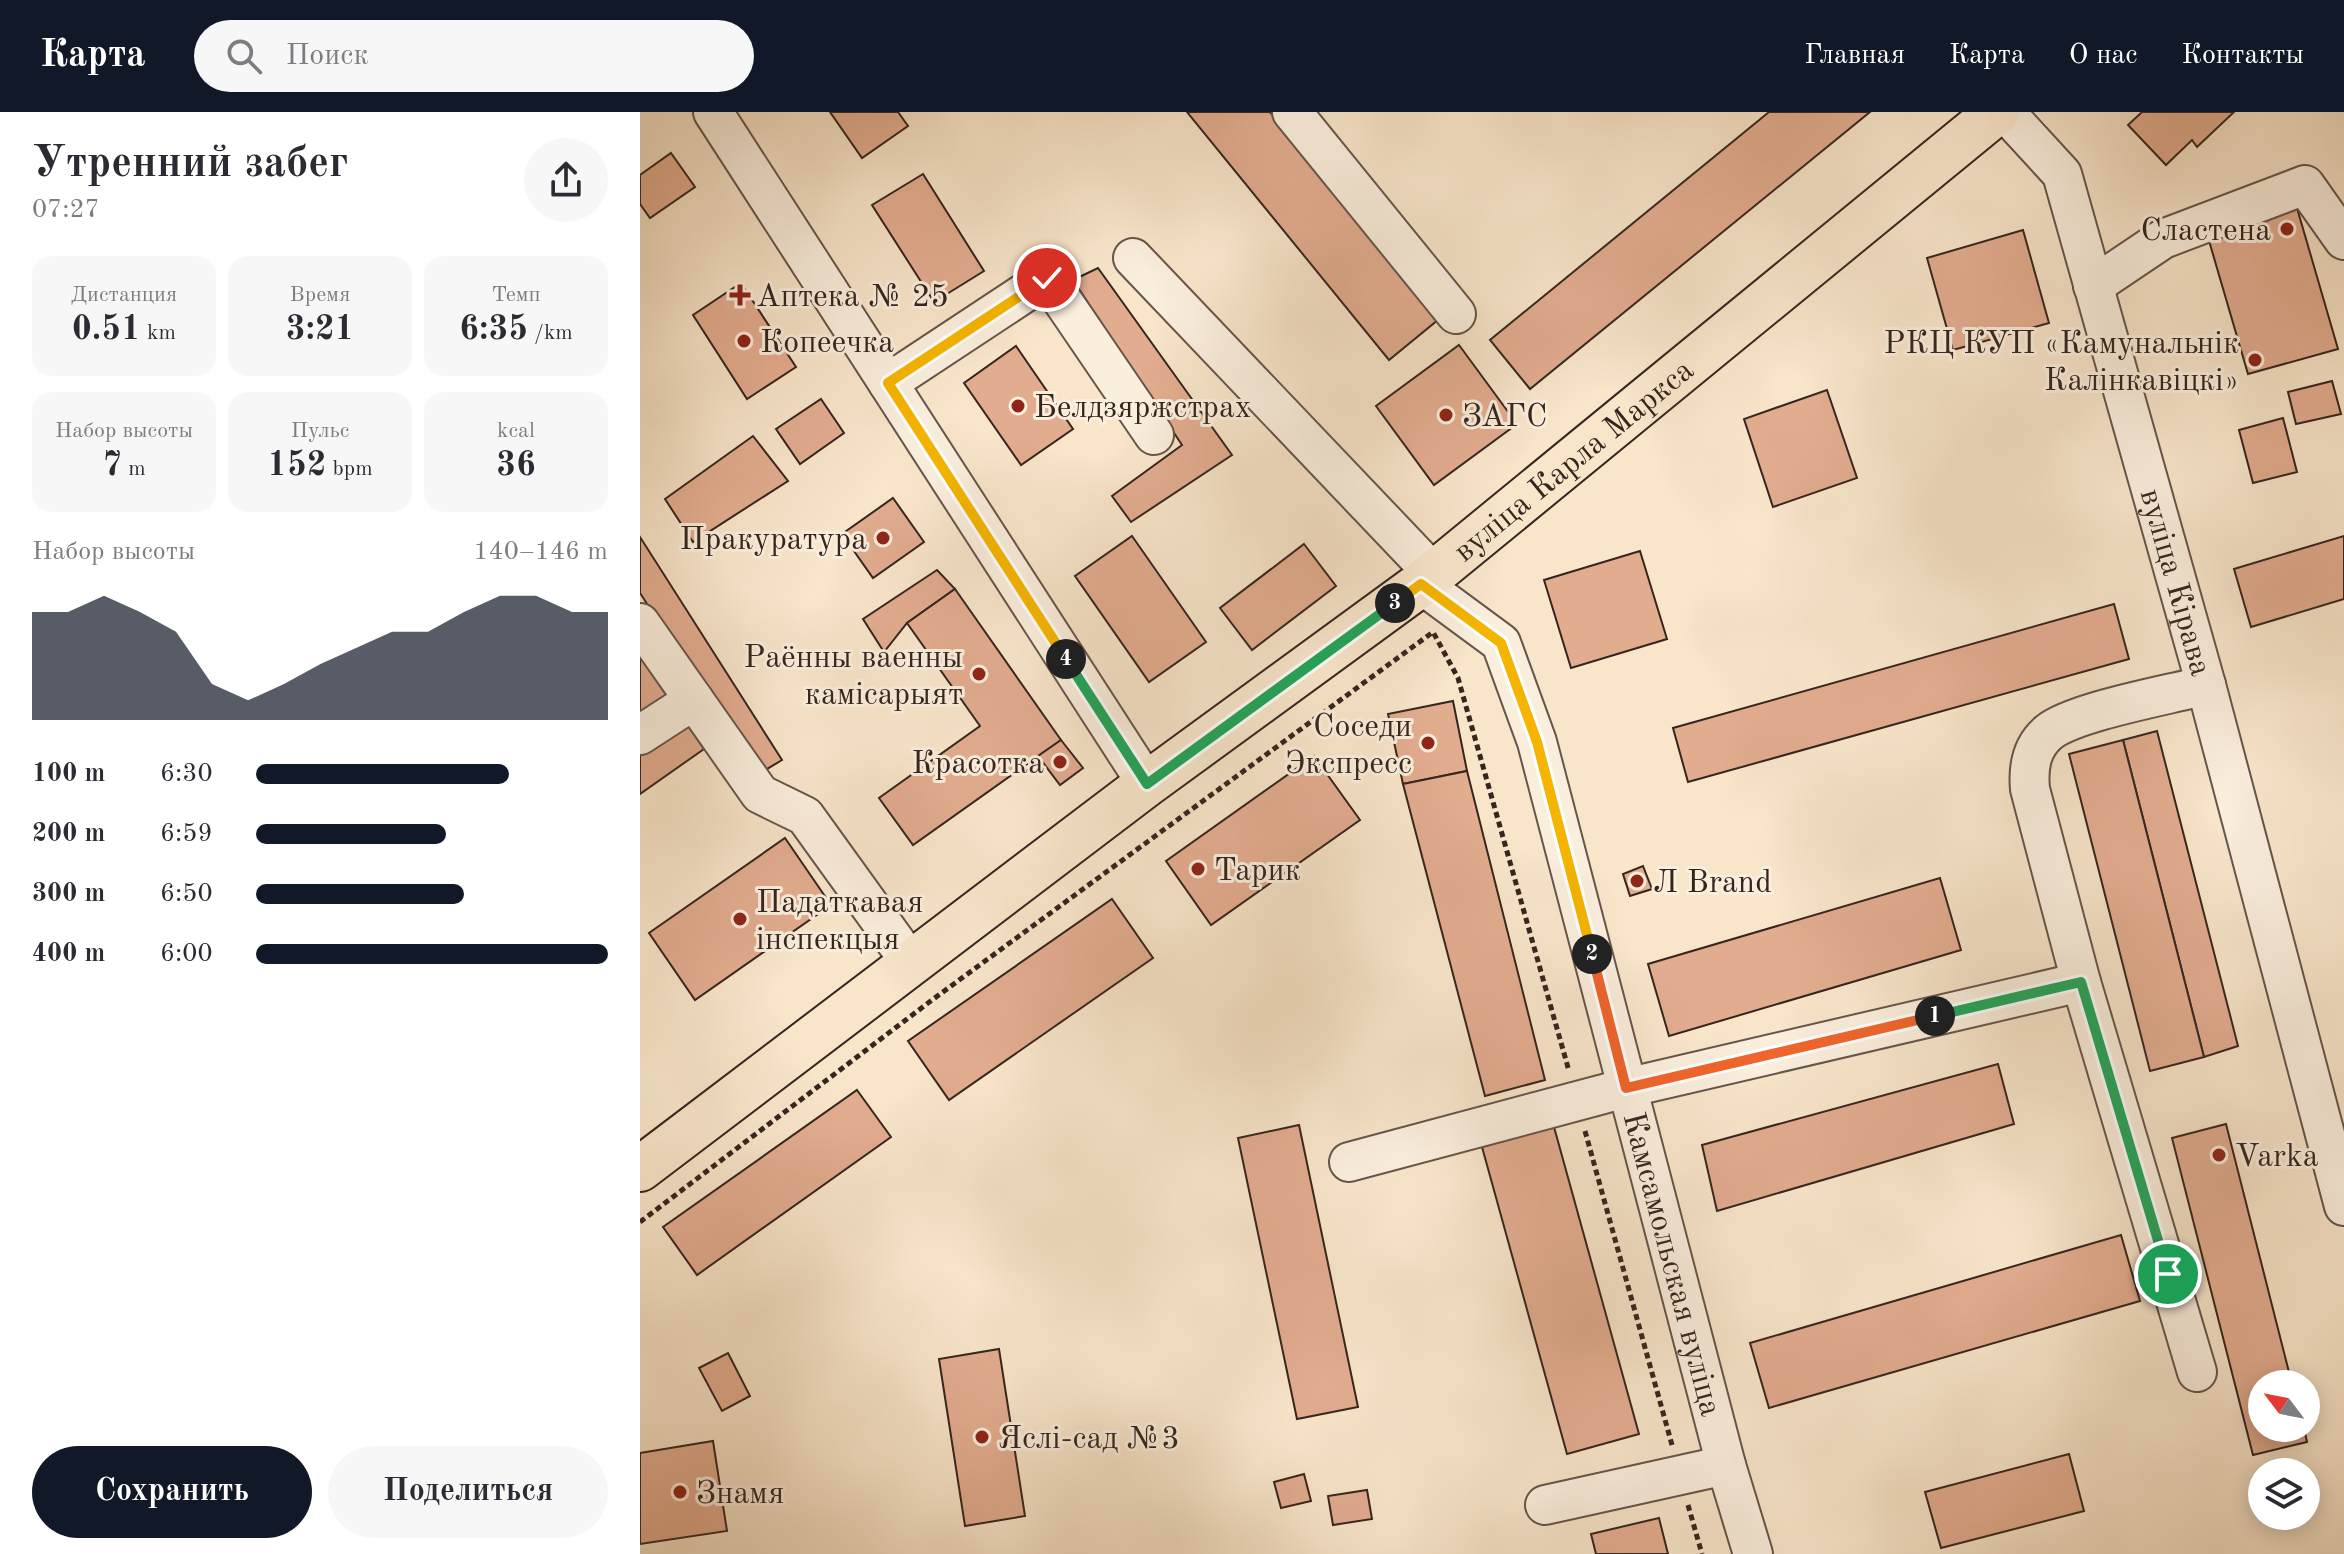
<!DOCTYPE html>
<html lang="ru">
<meta charset="utf-8">
<style>
body{margin:0;font-family:"Old Standard TT",serif;background:#f7f7f7;color:#2b2b33;height:100vh;display:flex;flex-direction:column;font-size:30px;white-space:nowrap}
*{box-sizing:border-box;margin:0}
p{font-size:26px;color:#7c7c81}
.icon{flex:none;width:44px;height:44px;fill:none;stroke:currentColor;stroke-width:2;stroke-linecap:round;stroke-linejoin:round}
.map{position:relative;flex:1;overflow:hidden}
.drawer{display:flex;flex-direction:column;background:#fff;width:640px}
.drawer>*{flex:none}
.needle{width:52px;rotate:302deg}
.fabs{position:absolute;left:1608px;top:1258px;display:grid;gap:16px}
.fabs a{display:grid;place-items:center;width:72px;height:72px;border-radius:50%;background:#fff;box-shadow:0 4px 20px #0003;font-size:40px}
.pin{position:absolute;display:grid;place-items:center;width:68px;height:68px;color:#fff;margin:-34px;border:4px solid #fff;border-radius:50%;box-shadow:0 2px 8px #0007}
.km{position:absolute;width:40px;height:40px;margin:-20px;border-radius:50%;background:#222;color:#fff;font-size:22px;line-height:40px;text-align:center}
.round{display:grid;place-items:center;flex:none;width:84px;height:84px;border-radius:42px;background:#f7f7f7}
.overview{display:flex;align-items:center;justify-content:space-between;height:136px;padding:0 32px}
h1{font-size:44px;font-weight:600;line-height:60px}
.stats{display:grid;grid-template-columns:repeat(3,1fr);gap:12px;height:136px;padding:8px 32px}
.stats div{display:grid;align-content:center;border-radius:20px;background:#f7f7f7;text-align:center}
.stats b{font-size:34px;font-weight:600}
.stats small{font-size:22px;font-weight:400}
.stats p{font-size:22px}
.chart{height:224px;padding:16px 32px}
.chart p{display:flex;justify-content:space-between}
.chart svg{width:100%;height:144px;margin-top:8px;fill:#111827;opacity:.7}
.cta{display:flex;gap:16px;margin-top:auto;padding:16px 32px}
.cta a{flex:1;height:92px;border-radius:48px;background:#111827;color:#fff;font-size:32px;font-weight:600;line-height:92px;text-align:center}
.cta a+a{background:#f7f7f7;color:#2b2b33}
ul{padding:0 32px;list-style:none;font-size:26px}
li{display:grid;grid-template-columns:128px 96px 1fr;align-items:center;height:60px}
li i{height:20px;border-radius:10px;background:#111827}
header{display:flex;align-items:center;gap:48px;box-sizing:border-box;height:112px;padding:0 40px;background:#111827;color:#fff}
header strong{font-size:38px}
nav{display:flex;gap:44px;margin-inline-start:auto;font-size:28px}
.search{width:560px;height:72px;background:#f7f7f7;display:flex;align-items:center;gap:20px;box-sizing:border-box;padding:0 28px;border-radius:44px;color:#7c7c81;font-size:30px}
main{display:flex;flex:1;min-height:0}
.map>svg:first-child{display:block}
.building{fill:#e2ac8f;stroke:#36251f;stroke-width:2}
.lines{fill:none;stroke-linecap:round;stroke-linejoin:round}
.minor-casing{stroke:#66554a;stroke-width:42}
.major-casing{stroke:#36251f;stroke-width:48}
.path{stroke:#36251f;stroke-width:5;stroke-dasharray:6 4;stroke-linecap:butt}
.minor{stroke:#faeedd;stroke-width:38}
.major{stroke:#f8e5ca;stroke-width:44}
.split-1-casing{stroke:#fff;stroke-width:16}
.split-2-casing{stroke:#fff;stroke-width:16}
.split-3-casing{stroke:#fff;stroke-width:16}
.split-4-casing{stroke:#fff;stroke-width:16}
.split-5-casing{stroke:#fff;stroke-width:16}
.split-1{stroke:#22a559;stroke-width:10}
.split-2{stroke:#f0652b;stroke-width:10}
.split-3{stroke:#f5b400;stroke-width:10}
.split-4{stroke:#22a559;stroke-width:10}
.split-5{stroke:#f5b400;stroke-width:10}
.poi-dot{fill:#8f2418;stroke:#faeedd;stroke-width:3}
.labels{text-anchor:middle;stroke-width:6;stroke-linejoin:round;paint-order:stroke}
.poi-label{font-size:32px;fill:#36251f;stroke:#faeedd;text-anchor:start}
.street-label{font-size:32px;fill:#36251f;stroke:#faeedd}
</style>
<header>
<strong>Карта</strong>
<div class="search"><svg class="icon" aria-label="search" viewBox="0 0 24 24"><circle cx="10" cy="10" r="6"/><path d="M15 15l6 6"/></svg>Поиск</div>
<nav><a>Главная</a><a>Карта</a><a>О нас</a><a>Контакты</a></nav>
</header>
<main>
<section class="drawer">
<div class="overview"><div><h1>Утренний забег</h1><p>07:27</p></div><a class="round"><svg class="icon" aria-label="share" viewBox="0 0 24 24"><path d="M12 15V3M7 8l5-5 5 5M5 13v7h14v-7"/></svg></a></div>
<div class="stats">
<div><p>Дистанция</p><b>0.51<small> km</small></b></div>
<div><p>Время</p><b>3:21</b></div>
<div><p>Темп</p><b>6:35<small> /km</small></b></div>
</div>
<div class="stats">
<div><p>Набор высоты</p><b>7<small> m</small></b></div>
<div><p>Пульс</p><b>152<small> bpm</small></b></div>
<div><p>kcal</p><b>36</b></div>
</div>
<div class="chart"><p><span>Набор высоты</span>140–146 m</p>
<svg viewBox="0 0 160 44" preserveAspectRatio="none"><path d="M0 44V11L10 11L20 6L30 11L40 17L50 33L60 38L70 33L80 27L90 22L100 17L110 17L120 11L130 6L140 6L150 11L160 11V44z"/></svg>
</div>
<ul>
<li><b>100 m</b>6:30<i style="width:72%"></i></li>
<li><b>200 m</b>6:59<i style="width:54%"></i></li>
<li><b>300 m</b>6:50<i style="width:59%"></i></li>
<li><b>400 m</b>6:00<i style="width:100%"></i></li>
</ul>
<div class="cta"><a>Сохранить</a><a>Поделиться</a></div>
</section>
<div class="map">
<svg width="1704" height="1442" viewBox="0 0 1704 1442">
<rect width="100%" height="100%" fill="#f8e5ca"/>
<filter id="stains"><feTurbulence type="fractalNoise" baseFrequency=".0025" numOctaves="4"/><feColorMatrix values="0 0 0 0 .2 0 0 0 0 .09 0 0 0 0 .02 0 0 0 .5 -.17"/></filter>
<radialGradient id="worn" r=".72"><stop offset=".6" stop-color="#630" stop-opacity="0"/><stop offset="1" stop-color="#630" stop-opacity=".3"/></radialGradient>
<g class="building">
<polygon points="190,0 258,0 268,14 222,46"/>
<polygon points="547,0 630,0 799,207 749,248"/>
<polygon points="1129,0 1230,0 890,277 850,228"/>
<polygon points="1502,0 1594,0 1557,35 1552,28 1526,53 1488,13"/>
<polygon points="31,41 55,75 10,106 0,92 0,63"/>
<polygon points="283,62 344,159 294,190 232,93"/>
<polygon points="1657,96 1698,237 1608,262 1567,122"/>
<polygon points="1383,118 1409,211 1313,238 1287,146"/>
<polygon points="458,156 592,343 491,410 472,384 542,333 433,168"/>
<polygon points="101,171 156,255 107,287 53,203"/>
<polygon points="819,233 877,312 794,373 736,294"/>
<polygon points="376,234 433,317 381,353 324,271"/>
<polygon points="1692,269 1701,302 1656,312 1648,280"/>
<polygon points="1187,278 1217,366 1133,395 1104,307"/>
<polygon points="181,287 204,321 160,352 136,317"/>
<polygon points="1643,306 1657,360 1613,371 1599,318"/>
<polygon points="113,324 148,369 53,430 25,387"/>
<polygon points="253,386 284,430 233,466 202,422"/>
<polygon points="492,424 566,530 509,570 435,464"/>
<polygon points="1704,424 1704,487 1611,515 1594,457"/>
<polygon points="0,425 142,648 117,663 0,481"/>
<polygon points="664,432 696,474 612,538 580,496"/>
<polygon points="1000,439 1027,527 931,556 904,468"/>
<polygon points="297,458 315,477 267,511 244,540 223,507"/>
<polygon points="315,477 421,628 273,733 239,686 340,614 267,511"/>
<polygon points="1474,492 1489,547 1048,670 1033,616"/>
<polygon points="0,534 31,583 0,602"/>
<polygon points="813,589 827,659 763,672 748,602"/>
<polygon points="45,609 64,637 0,682 0,640"/>
<polygon points="1517,619 1598,934 1564,945 1483,628"/>
<polygon points="421,628 443,656 420,673 398,644"/>
<polygon points="1483,628 1564,945 1510,959 1429,642"/>
<polygon points="674,644 720,708 571,813 526,749"/>
<polygon points="827,659 905,968 845,984 763,672"/>
<polygon points="145,726 191,793 55,888 9,821"/>
<polygon points="1003,754 1012,777 990,784 983,762"/>
<polygon points="1300,766 1321,838 1029,924 1008,852"/>
<polygon points="472,787 513,846 309,988 268,929"/>
<polygon points="1358,952 1374,1012 1077,1099 1062,1033"/>
<polygon points="217,978 251,1025 57,1163 23,1115"/>
<polygon points="1586,1012 1652,1272 1622,1272 1622,1316 1664,1316 1667,1330 1613,1343 1532,1026"/>
<polygon points="659,1013 718,1295 657,1307 598,1026"/>
<polygon points="914,1015 999,1322 927,1342 842,1035"/>
<polygon points="1481,1123 1500,1189 1129,1296 1110,1231"/>
<polygon points="359,1237 385,1404 325,1414 299,1247"/>
<polygon points="88,1241 110,1284 82,1299 59,1256"/>
<polygon points="73,1329 87,1419 0,1432 0,1341"/>
<polygon points="1429,1342 1444,1399 1301,1436 1285,1380"/>
<polygon points="664,1362 671,1389 641,1396 634,1370"/>
<polygon points="727,1378 732,1407 693,1413 688,1384"/>
<polygon points="1019,1406 1028,1442 956,1442 951,1422"/>
</g>
<g class="lines">
<defs>
<g id="minor">
<polyline points="73,0 507,672"/>
<polyline points="652,0 816,202"/>
<path id="s1" d="M1365 0 1422 62 1566 573 1704 1094"/>
<polyline points="493,146 794,462"/>
<polyline points="1453,174 1523,127 1665,73 1704,128"/>
<polyline points="248,271 407,166 514,323"/>
<path id="s2" d="M781 472 861 531 897 630 1086 1353 1113 1442"/>
<polyline points="0,511 120,682 165,704 271,851"/>
<polyline points="0,623 54,588"/>
<polyline points="709,1050 986,976 1441,870"/>
<path d="M1557 1260 1441 870 1390 677C1388 655 1391 635 1409 620 1436 599 1529 583 1566 573"/>
<polyline points="905,1393 1086,1353"/>
</g>
<g id="major">
<path id="s3" d="M0 1057 507 672 781 472 1357 0"/>
</g>
</defs>
<use href="#minor" class="minor-casing"/>
<use href="#major" class="major-casing"/>
<g class="path">
<polyline points="945,1019 1032,1333"/>
<polyline points="0,1110 292,888 793,520 818,566 929,959"/>
<polyline points="1048,1393 1062,1442"/>
</g>
<use href="#minor" class="minor"/>
<use href="#major" class="major"/>
</g>
<g class="lines">
<defs>
<polyline id="split-1" points="1295,904 1441,870 1528,1162"/>
<polyline id="split-2" points="952,842 986,976 1295,904"/>
<polyline id="split-3" points="755,491 781,472 861,531 897,630 952,842"/>
<polyline id="split-4" points="426,547 507,672 755,491"/>
<polyline id="split-5" points="407,166 248,271 426,547"/>
</defs>
<use href="#split-1" class="split-1-casing"/>
<use href="#split-2" class="split-2-casing"/>
<use href="#split-3" class="split-3-casing"/>
<use href="#split-4" class="split-4-casing"/>
<use href="#split-5" class="split-5-casing"/>
<use href="#split-1" class="split-1"/>
<use href="#split-2" class="split-2"/>
<use href="#split-3" class="split-3"/>
<use href="#split-4" class="split-4"/>
<use href="#split-5" class="split-5"/>
</g>
<g class="poi-dot">
<circle cx="1647" cy="117" r="8"/>
<path d="M96 171h8v8h8v8h-8v8h-8v-8h-8v-8h8z"/>
<circle cx="104" cy="229" r="8"/>
<circle cx="1615" cy="248" r="8"/>
<circle cx="378" cy="294" r="8"/>
<circle cx="806" cy="303" r="8"/>
<circle cx="243" cy="426" r="8"/>
<circle cx="339" cy="562" r="8"/>
<circle cx="788" cy="631" r="8"/>
<circle cx="420" cy="650" r="8"/>
<circle cx="558" cy="757" r="8"/>
<circle cx="997" cy="769" r="8"/>
<circle cx="100" cy="807" r="8"/>
<circle cx="1579" cy="1043" r="8"/>
<circle cx="342" cy="1325" r="8"/>
<circle cx="40" cy="1380" r="8"/>
</g>
<g class="labels">
<g class="poi-label">
<text x="1631" y="128" text-anchor="end">Сластена</text>
<text x="116" y="194">Аптека № 25</text>
<text x="120" y="240">Копеечка</text>
<text x="1599" y="241" text-anchor="end">РКЦ КУП «Камунальнік<tspan x="1599" dy="37">Калінкавіцкі»</tspan></text>
<text x="394" y="305">Белдзяржстрах</text>
<text x="822" y="314">ЗАГС</text>
<text x="227" y="437" text-anchor="end">Пракуратура</text>
<text x="323" y="555" text-anchor="end">Раённы ваенны<tspan x="323" dy="37">камісарыят</tspan></text>
<text x="772" y="624" text-anchor="end">Соседи<tspan x="772" dy="37">Экспресс</tspan></text>
<text x="404" y="661" text-anchor="end">Красотка</text>
<text x="574" y="768">Тарик</text>
<text x="1013" y="780">Л Brand</text>
<text x="116" y="800">Падаткавая<tspan x="116" dy="37">інспекцыя</tspan></text>
<text x="1595" y="1054">Varka</text>
<text x="358" y="1336">Яслі-сад №3</text>
<text x="56" y="1391">Знамя</text>
</g>
<g class="street-label">
<text dy="11" stroke="none"><textPath href="#s3" startOffset="1172">вуліца Карла Маркса</textPath></text>
<text dy="11" stroke="none"><textPath href="#s1" startOffset="508">вуліца Кірава</textPath></text>
<text dy="11" stroke="none"><textPath href="#s2" startOffset="744">Камсамольская вуліца</textPath></text>
</g>
</g>
<rect width="100%" height="100%" filter="url(#stains)"/>
<rect width="100%" height="100%" fill="url(#worn)"/>
</svg>
<div class="fabs">
<a><svg class="needle" viewBox="-14 -14 28 28"><path d="M0-13l5 13h-10z" fill="#e53935"/><path d="M0 13l5-13h-10z" fill="#7c7c81"/></svg></a>
<a><svg class="icon" aria-label="layers" viewBox="0 0 24 24"><path d="M12 4l9 5-9 5-9-5zM3 14l9 5 9-5"/></svg></a>
</div>
<div class="pin" style="left:1528px;top:1162px;background:#1e9e55"><svg class="icon" aria-label="arrive" viewBox="0 0 24 24"><path d="M6 21V4h12l-3 4 3 4H6"/></svg></div>
<div class="pin" style="left:407px;top:166px;background:#d93025"><svg class="icon" aria-label="check" viewBox="0 0 24 24"><path d="M5 12l5 5 9-10"/></svg></div>
<b class="km" style="left:1295px;top:904px">1</b>
<b class="km" style="left:952px;top:842px">2</b>
<b class="km" style="left:755px;top:491px">3</b>
<b class="km" style="left:426px;top:547px">4</b>
</div>
</main>
